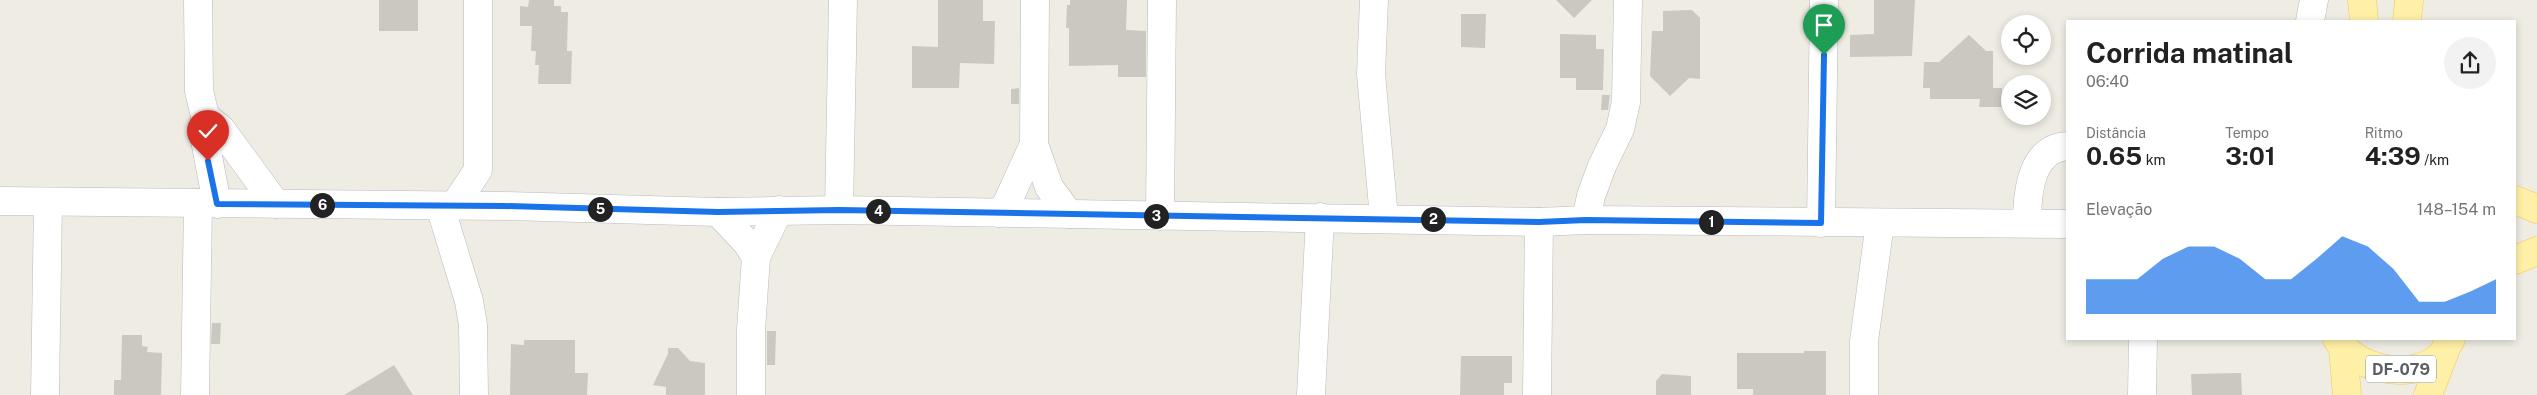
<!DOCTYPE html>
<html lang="pt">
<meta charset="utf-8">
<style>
body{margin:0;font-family:"Public Sans",sans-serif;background:#f2f2f2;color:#222;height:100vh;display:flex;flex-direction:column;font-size:19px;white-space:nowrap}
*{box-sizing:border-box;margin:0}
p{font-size:16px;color:#767676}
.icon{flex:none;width:28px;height:28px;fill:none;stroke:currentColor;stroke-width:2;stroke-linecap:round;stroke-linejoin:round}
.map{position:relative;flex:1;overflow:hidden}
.drawer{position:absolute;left:2066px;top:20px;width:450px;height:320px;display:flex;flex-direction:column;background:#fff;border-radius:0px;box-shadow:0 2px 8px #0003}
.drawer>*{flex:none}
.controls{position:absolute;left:2001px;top:15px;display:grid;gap:10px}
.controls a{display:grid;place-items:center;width:50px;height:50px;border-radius:50%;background:#fff;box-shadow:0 2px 8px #0003;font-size:25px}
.pin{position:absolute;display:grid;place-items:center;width:42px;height:42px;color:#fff;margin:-51px -21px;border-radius:50% 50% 50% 0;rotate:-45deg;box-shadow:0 0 5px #0007}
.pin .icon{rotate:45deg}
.km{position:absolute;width:25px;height:25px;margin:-12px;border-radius:50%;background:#222;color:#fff;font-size:14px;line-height:25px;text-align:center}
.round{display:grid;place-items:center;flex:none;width:52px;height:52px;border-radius:26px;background:#f2f2f2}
.head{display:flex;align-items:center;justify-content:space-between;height:85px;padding:0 20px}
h1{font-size:28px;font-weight:700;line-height:38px}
.stats{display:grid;grid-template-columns:repeat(3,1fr);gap:8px;height:85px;padding:5px 20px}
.stats div{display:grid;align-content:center}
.stats b{font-size:25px;font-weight:700}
.stats small{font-size:14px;font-weight:400}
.stats p{font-size:14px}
.chart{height:140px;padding:10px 20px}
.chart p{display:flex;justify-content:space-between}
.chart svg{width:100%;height:90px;margin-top:5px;fill:#1a73e8;opacity:.7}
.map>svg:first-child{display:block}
.building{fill:#cbc8c2}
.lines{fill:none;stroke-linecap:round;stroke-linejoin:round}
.minor-casing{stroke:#b8bbc0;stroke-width:29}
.major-casing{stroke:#f4c657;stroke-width:29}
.minor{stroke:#fff;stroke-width:28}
.major{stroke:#fff0a7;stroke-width:28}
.route-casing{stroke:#fff;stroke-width:10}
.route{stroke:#1a73e8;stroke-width:6}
.labels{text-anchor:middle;stroke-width:5;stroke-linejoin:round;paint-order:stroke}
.shield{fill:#fff;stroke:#8c8f92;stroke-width:1}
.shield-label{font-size:16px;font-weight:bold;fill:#5b5f64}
</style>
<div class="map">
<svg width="2537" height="395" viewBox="0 0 2537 395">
<rect width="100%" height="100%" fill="#eeece3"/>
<g class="building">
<rect x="379" y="0" width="39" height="31"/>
<polygon points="529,0 554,0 554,6 561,6 561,12 568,12 567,51 572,51 571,84 538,84 539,65 535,65 536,51 531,51 532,26 520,26 520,6 528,7"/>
<polygon points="938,0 983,0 983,21 995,21 994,64 960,63 959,88 912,88 912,46 938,47"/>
<polygon points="1070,0 1127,0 1126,30 1146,31 1146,77 1118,77 1118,65 1069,66 1069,28 1066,28 1067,5 1070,5"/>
<polygon points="1556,0 1592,0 1574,18"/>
<polygon points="1874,0 1915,0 1912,56 1850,57 1850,35 1874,34"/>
<polygon points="1692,10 1700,18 1700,79 1689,78 1670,96 1650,76 1652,31 1663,31 1663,11"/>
<polygon points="1461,14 1486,14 1485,48 1461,47"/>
<polygon points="1560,34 1596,35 1596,49 1604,49 1603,90 1576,90 1576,78 1560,78"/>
<polygon points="1969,35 1986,51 1993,51 1993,88 2002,88 2002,107 1979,107 1980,99 1930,99 1930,88 1923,88 1924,62 1939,62"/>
<polygon points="1019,88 1019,104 1011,104 1011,89"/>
<polygon points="1602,95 1610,95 1608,110 1601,110"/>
<polygon points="212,323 221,323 220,344 211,344"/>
<polygon points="767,331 776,331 775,365 767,365"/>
<polygon points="122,335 142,335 142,346 148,347 147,352 162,353 161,395 114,395 114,380 121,380"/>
<polygon points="524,340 575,340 575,373 588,373 587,395 510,395 511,344 524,345"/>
<polygon points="668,348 678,348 690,361 705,363 705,395 666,395 666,387 653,385 668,354"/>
<polygon points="1804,351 1826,351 1826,395 1753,395 1753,389 1737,389 1737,353 1804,353"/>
<polygon points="1461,356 1512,356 1512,383 1504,383 1504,395 1460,395"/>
<polygon points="394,365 413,395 344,395 376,376"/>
<polygon points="2241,373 2242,395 2192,395 2191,374"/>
<polygon points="1662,374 1691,376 1691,395 1656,395 1656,381"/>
</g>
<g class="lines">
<defs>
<g id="minor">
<polyline points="198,0 199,91 205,116 205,140 217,204"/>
<polyline points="1035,0 1034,144 1049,187 1069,214"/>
<polyline points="1374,0 1371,74 1384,218"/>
<polyline points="2310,21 2314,0"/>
<polyline points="205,116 221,129 276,204"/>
<polyline points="0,201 504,206 718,212 839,210 1539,222 1586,220 2068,224"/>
<polyline points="440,206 469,301 473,325 474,395"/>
<polyline points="454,206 478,170 478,0"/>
<polyline points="839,210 843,0"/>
<polyline points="718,212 747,243 756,257"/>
<polyline points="1000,213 1007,203 1034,144"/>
<polyline points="1160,216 1162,0"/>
<polyline points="1586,220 1591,196 1602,166 1620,129 1626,102 1628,0"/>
<path d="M2027 222C2027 194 2030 148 2068 146"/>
<polyline points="1821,223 1824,0"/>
<polyline points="45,395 48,202"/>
<polyline points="195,395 198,203"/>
<polyline points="751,395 751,330 756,257 779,210"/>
<polyline points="1311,395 1320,217"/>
<polyline points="1537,395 1539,222"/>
<polyline points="1864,395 1864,341 1880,223"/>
<polyline points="2142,395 2143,339"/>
</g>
<g id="major">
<polyline points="2362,0 2364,21"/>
<polyline points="2407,21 2409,0"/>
<polyline points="2515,200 2537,209"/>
<polyline points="2515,260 2537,251"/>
<path d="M2337 339C2355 369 2409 381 2438 358 2444 353 2447 346 2451 339"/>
<polyline points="2343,348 2347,395"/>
<polyline points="2428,395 2445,351"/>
</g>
</defs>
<use href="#minor" class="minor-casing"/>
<use href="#major" class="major-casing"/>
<use href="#minor" class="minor"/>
<use href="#major" class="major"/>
</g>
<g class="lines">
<defs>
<polyline id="route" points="208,161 217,204 504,206 718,212 839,210 1539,222 1586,220 1821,223 1824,55"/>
</defs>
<use href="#route" class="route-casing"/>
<use href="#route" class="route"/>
</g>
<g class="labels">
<rect class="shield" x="2366" y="355.5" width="70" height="27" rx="4"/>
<g class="shield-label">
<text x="2401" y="375">DF-079</text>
</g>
</g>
</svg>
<div class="controls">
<a><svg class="icon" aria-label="locate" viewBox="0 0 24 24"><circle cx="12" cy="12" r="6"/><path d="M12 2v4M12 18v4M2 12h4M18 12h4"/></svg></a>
<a><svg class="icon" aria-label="layers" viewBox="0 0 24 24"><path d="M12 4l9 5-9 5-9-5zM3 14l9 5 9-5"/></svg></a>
</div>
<div class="pin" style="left:1824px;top:55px;background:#1e9e55"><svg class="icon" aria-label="arrive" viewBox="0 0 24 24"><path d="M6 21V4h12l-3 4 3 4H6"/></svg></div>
<div class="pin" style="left:208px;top:161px;background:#d93025"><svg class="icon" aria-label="check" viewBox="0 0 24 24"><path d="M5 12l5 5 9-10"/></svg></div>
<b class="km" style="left:1711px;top:222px">1</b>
<b class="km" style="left:1433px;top:219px">2</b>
<b class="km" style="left:1156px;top:216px">3</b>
<b class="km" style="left:878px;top:211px">4</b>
<b class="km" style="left:600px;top:209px">5</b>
<b class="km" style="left:322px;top:205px">6</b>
<section class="drawer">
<div class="head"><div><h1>Corrida matinal</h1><p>06:40</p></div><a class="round"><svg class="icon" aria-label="share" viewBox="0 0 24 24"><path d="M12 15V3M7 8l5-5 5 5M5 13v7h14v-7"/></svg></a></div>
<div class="stats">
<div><p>Distância</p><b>0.65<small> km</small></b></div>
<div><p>Tempo</p><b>3:01</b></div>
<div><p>Ritmo</p><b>4:39<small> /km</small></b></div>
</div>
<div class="chart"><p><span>Elevação</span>148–154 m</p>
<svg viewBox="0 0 160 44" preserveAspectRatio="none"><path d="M0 44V27L10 27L20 27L30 17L40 11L50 11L60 17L70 27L80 27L90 17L100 6L110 11L120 22L130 38L140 38L150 33L160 27V44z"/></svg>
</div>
</section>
</div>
